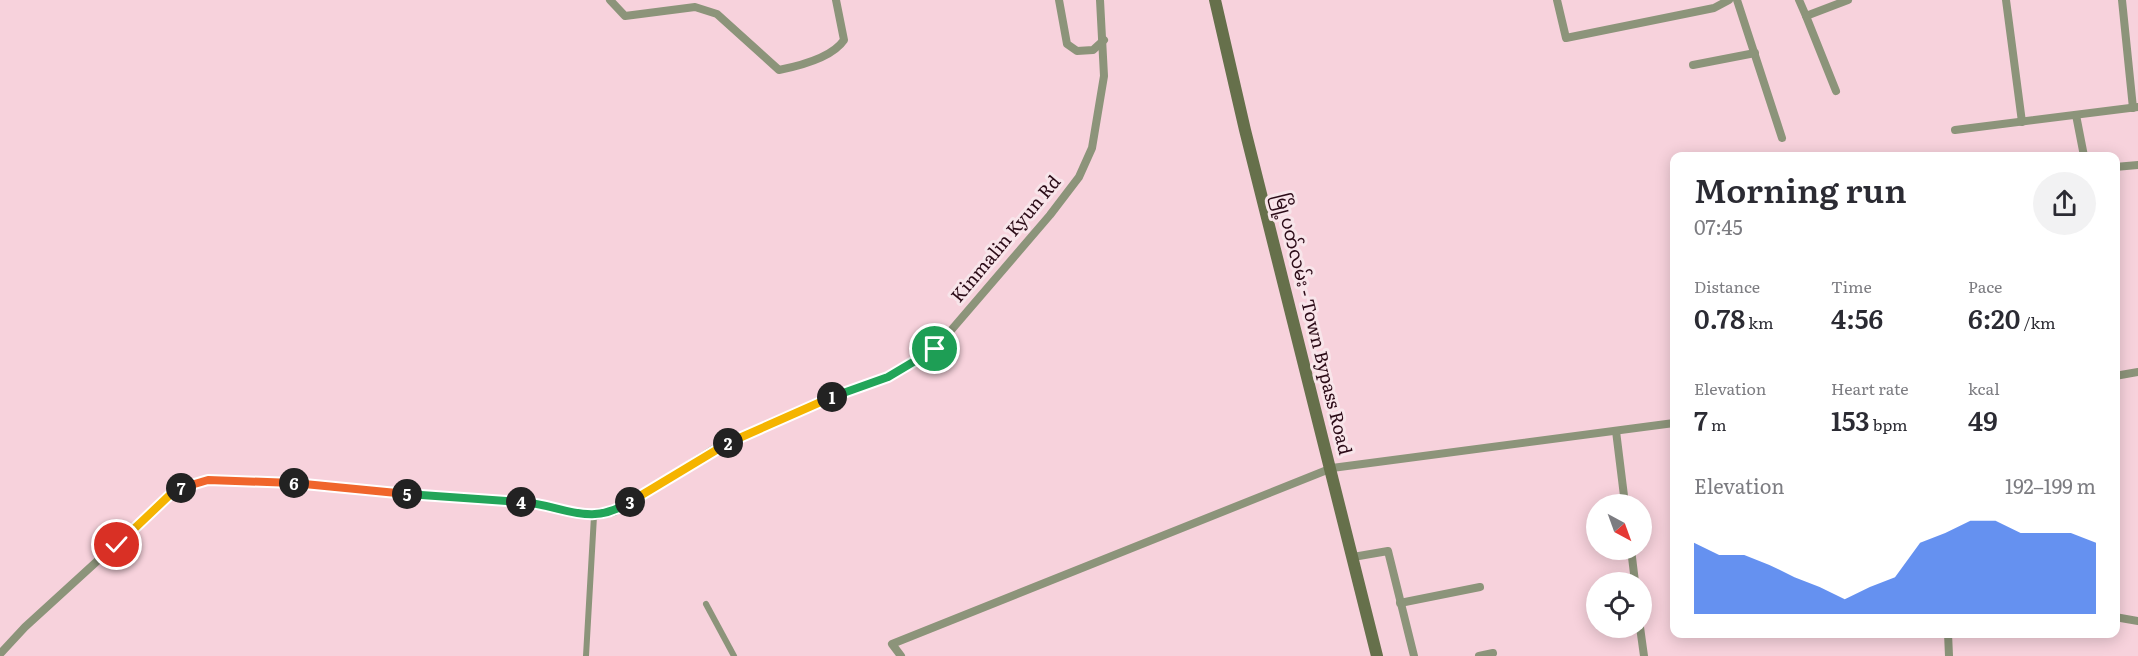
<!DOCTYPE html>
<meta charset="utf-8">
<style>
body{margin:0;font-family:Literata,"Noto Sans Myanmar",serif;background:#f2f2f3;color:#2b2b33;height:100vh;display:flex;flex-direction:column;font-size:22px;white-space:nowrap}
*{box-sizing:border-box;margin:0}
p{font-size:20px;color:#7c7c81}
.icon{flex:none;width:33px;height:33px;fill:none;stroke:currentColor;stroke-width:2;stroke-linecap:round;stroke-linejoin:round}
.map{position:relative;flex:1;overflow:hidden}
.panel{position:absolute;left:1670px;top:152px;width:450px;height:486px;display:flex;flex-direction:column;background:#fff;border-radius:12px;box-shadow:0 3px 15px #0003}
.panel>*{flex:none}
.needle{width:39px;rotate:139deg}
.fabs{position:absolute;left:1586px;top:494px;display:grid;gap:12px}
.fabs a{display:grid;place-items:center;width:66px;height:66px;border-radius:50%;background:#fff;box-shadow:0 3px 15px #0003;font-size:30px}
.pin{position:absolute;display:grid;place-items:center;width:51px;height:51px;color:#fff;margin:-26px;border:3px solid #fff;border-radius:50%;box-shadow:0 2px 6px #0007}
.km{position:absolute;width:30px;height:30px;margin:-15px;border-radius:50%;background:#222;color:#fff;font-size:16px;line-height:30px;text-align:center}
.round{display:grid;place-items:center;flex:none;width:63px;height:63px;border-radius:32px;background:#f2f2f3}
.head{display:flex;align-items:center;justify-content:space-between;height:102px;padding:0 24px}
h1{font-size:33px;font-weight:600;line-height:45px}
.metrics{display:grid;grid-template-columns:repeat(3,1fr);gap:9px;height:102px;padding:6px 24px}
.metrics div{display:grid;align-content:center}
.metrics b{font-size:26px;font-weight:600}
.metrics small{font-size:16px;font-weight:400}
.metrics p{font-size:16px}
.chart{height:168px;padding:12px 24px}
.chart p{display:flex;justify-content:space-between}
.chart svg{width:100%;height:108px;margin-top:6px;fill:#2563eb;opacity:.7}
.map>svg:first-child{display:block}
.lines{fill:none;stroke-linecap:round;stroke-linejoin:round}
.pedestrian{stroke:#8c947a;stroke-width:6}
.minor{stroke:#8c947a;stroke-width:8}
.secondary{stroke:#66704b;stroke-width:12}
.split-1-casing{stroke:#fff;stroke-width:12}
.split-2-casing{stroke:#fff;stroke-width:12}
.split-3-casing{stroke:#fff;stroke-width:12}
.split-4-casing{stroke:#fff;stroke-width:12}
.split-5-casing{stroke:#fff;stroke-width:12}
.split-6-casing{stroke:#fff;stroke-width:12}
.split-7-casing{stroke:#fff;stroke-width:12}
.split-8-casing{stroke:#fff;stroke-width:12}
.split-1{stroke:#22a559;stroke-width:8}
.split-2{stroke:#f5b400;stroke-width:8}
.split-3{stroke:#f5b400;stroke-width:8}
.split-4{stroke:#22a559;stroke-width:8}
.split-5{stroke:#22a559;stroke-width:8}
.split-6{stroke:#f0652b;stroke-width:8}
.split-7{stroke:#f0652b;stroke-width:8}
.split-8{stroke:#f5b400;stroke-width:8}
.labels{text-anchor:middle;stroke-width:6;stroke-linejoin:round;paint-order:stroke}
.street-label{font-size:18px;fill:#2b0b17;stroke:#f8e5ea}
</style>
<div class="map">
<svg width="2138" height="656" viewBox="0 0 2138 656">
<rect width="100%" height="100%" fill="#f7d2dc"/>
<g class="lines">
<g class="pedestrian">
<polyline points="706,604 734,656"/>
<polyline points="586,656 594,516"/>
</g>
<g class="minor">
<path d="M610 0 625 16 695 7 717 14 779 70C799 66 832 58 844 40L836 0"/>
<polyline points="1059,0 1067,44 1077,51 1093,50 1104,40"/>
<polyline points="1557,0 1566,38 1714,8 1729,0"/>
<polyline points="1737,0 1782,138"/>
<polyline points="1799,0 1806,16 1848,0"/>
<polyline points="2006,0 2022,122"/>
<polyline points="2122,0 2133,108"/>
<polyline points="1806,16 1836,91"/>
<polyline points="1693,65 1755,53"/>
<polyline points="2076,115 2084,156"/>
<polyline points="1955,130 2138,107"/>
<polyline points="2115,167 2138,165"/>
<polyline points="2115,376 2138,372"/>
<polyline points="1616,431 1625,504"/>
<polyline points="1631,549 1635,582"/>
<polyline points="1353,557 1388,551 1414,656"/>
<polyline points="1400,603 1480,587"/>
<polyline points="2115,617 2138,621"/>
<polyline points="1640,627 1644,656"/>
<polyline points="1948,633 1949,656"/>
<polyline points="0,654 25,627 174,491 208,480 306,483 407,494 530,503 594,516 614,512 714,449 825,399 888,377 935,349 1050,215 1079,177 1092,148 1104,76 1100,0"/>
<polyline points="901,656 892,644 1332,468 1674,423"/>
<polyline points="1479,656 1493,653"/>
</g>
<polyline class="secondary" points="1215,0 1245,130 1377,656"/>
</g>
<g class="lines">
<defs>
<polyline id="split-1" points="832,397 888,377 935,349"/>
<polyline id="split-2" points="728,443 832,397"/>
<polyline id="split-3" points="630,502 728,443"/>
<path id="split-4" d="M521 502C565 505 588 528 630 502"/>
<polyline id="split-5" points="407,494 521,502"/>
<polyline id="split-6" points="294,483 407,494"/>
<polyline id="split-7" points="181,488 208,480 294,483"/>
<polyline id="split-8" points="117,545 174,491 181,488"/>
</defs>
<use href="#split-1" class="split-1-casing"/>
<use href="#split-2" class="split-2-casing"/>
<use href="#split-3" class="split-3-casing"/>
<use href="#split-4" class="split-4-casing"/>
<use href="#split-5" class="split-5-casing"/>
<use href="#split-6" class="split-6-casing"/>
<use href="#split-7" class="split-7-casing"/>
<use href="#split-8" class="split-8-casing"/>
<use href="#split-1" class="split-1"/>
<use href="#split-2" class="split-2"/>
<use href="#split-3" class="split-3"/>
<use href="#split-4" class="split-4"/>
<use href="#split-5" class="split-5"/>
<use href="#split-6" class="split-6"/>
<use href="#split-7" class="split-7"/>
<use href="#split-8" class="split-8"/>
</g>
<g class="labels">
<g class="street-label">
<text transform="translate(1006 239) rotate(-50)" y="6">Kinmalin Kyun Rd</text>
<text transform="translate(1313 324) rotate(76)" y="6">မြို့ပတ်လမ်း - Town Bypass Road</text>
</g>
</g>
</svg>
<div class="fabs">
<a><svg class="needle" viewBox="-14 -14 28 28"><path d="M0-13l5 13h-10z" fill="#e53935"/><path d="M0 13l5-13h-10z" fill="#7c7c81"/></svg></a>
<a><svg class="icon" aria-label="locate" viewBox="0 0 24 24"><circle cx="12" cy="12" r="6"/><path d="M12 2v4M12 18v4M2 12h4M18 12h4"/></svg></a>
</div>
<div class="pin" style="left:935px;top:349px;background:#1e9e55"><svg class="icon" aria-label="arrive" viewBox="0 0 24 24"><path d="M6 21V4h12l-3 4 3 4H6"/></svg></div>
<div class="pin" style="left:117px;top:545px;background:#d93025"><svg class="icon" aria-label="check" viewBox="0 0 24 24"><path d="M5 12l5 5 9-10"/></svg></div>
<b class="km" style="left:832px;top:397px">1</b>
<b class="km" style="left:728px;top:443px">2</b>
<b class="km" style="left:630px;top:502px">3</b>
<b class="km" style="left:521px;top:502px">4</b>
<b class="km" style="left:407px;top:494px">5</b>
<b class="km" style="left:294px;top:483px">6</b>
<b class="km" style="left:181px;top:488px">7</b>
<section class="panel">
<div class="head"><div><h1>Morning run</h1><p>07:45</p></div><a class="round"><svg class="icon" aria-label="share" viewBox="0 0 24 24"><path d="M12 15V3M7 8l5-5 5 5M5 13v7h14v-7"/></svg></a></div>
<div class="metrics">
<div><p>Distance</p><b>0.78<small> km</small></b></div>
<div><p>Time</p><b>4:56</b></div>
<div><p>Pace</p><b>6:20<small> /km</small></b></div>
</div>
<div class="metrics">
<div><p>Elevation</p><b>7<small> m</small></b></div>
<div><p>Heart rate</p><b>153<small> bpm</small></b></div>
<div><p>kcal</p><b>49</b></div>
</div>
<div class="chart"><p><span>Elevation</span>192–199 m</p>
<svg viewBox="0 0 160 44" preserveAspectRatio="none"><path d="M0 44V15L10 20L20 20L30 24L40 29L50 33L60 38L70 33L80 29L90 15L100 11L110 6L120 6L130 11L140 11L150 11L160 15V44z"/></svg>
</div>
</section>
</div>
